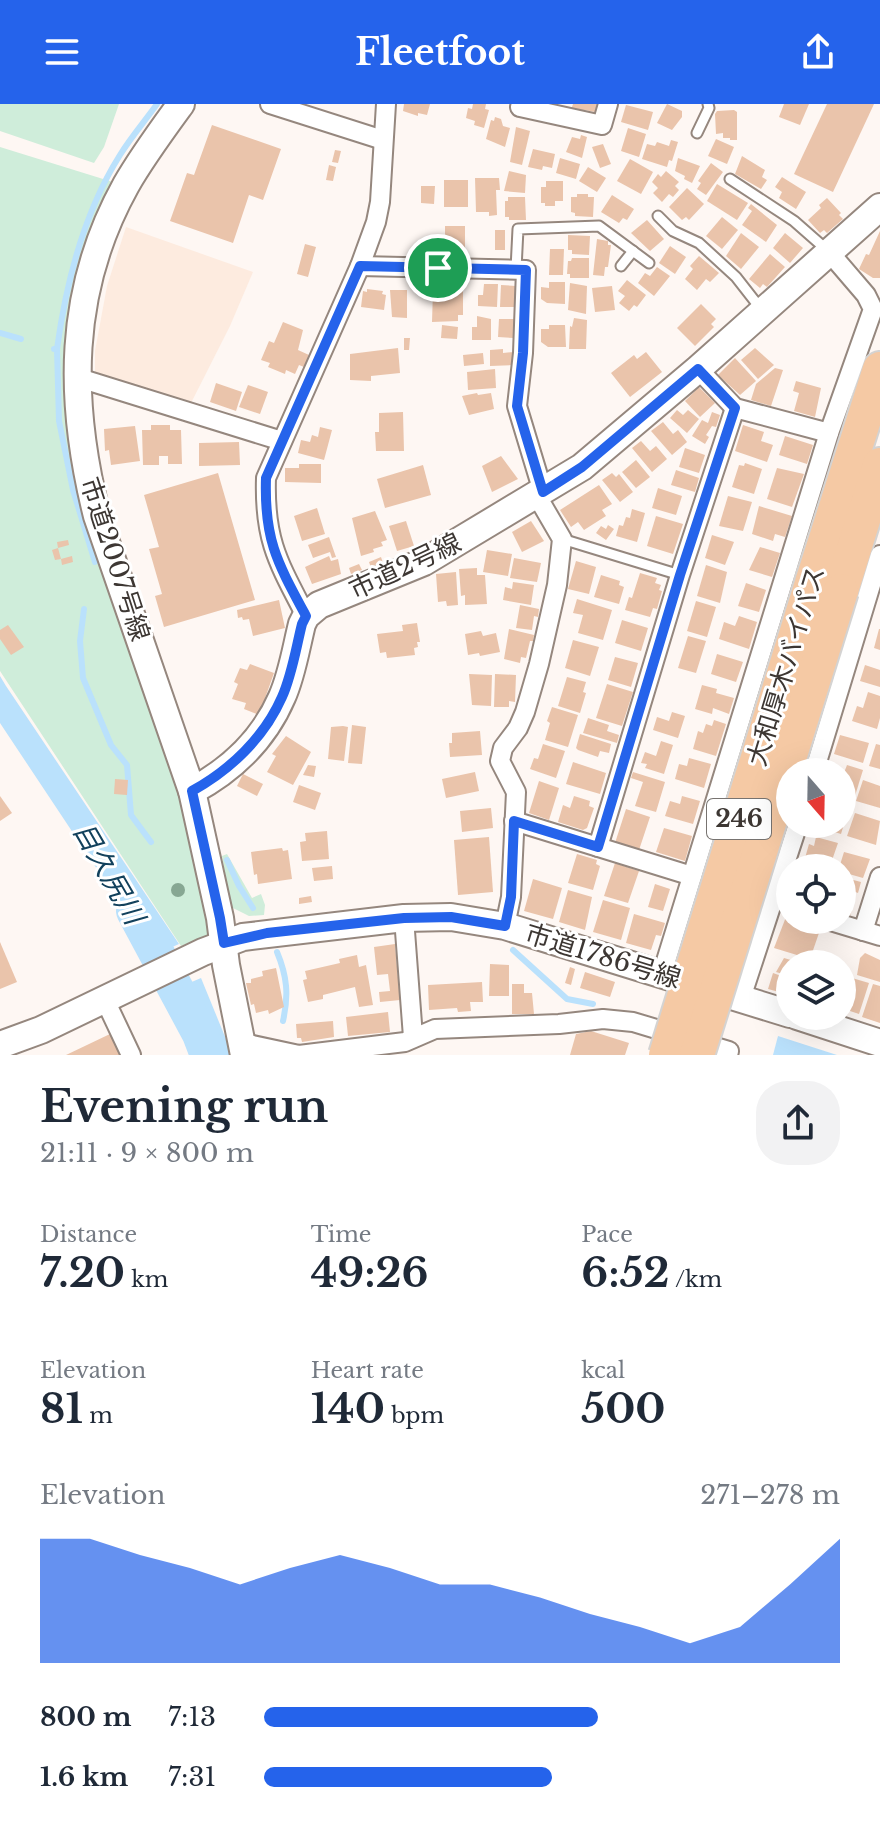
<!DOCTYPE html>
<meta charset="utf-8">
<style>
body{margin:0;font-family:"Libre Baskerville","Noto Sans JP",serif;background:#f2f2f3;color:#1f2937;height:100vh;display:flex;flex-direction:column;font-size:30px;white-space:nowrap}
*{box-sizing:border-box;margin:0}
p{font-size:26px;color:#747a83}
.icon{flex:none;width:44px;height:44px;fill:none;stroke:currentColor;stroke-width:2;stroke-linecap:round;stroke-linejoin:round}
.map{position:relative;height:951px;overflow:hidden}
.details{display:flex;flex-direction:column;background:#fff;flex:1}
.details>*{flex:none}
.needle{width:52px;rotate:160deg}
.buttons{position:absolute;left:776px;top:654px;display:grid;gap:16px}
.buttons a{display:grid;place-items:center;width:80px;height:80px;border-radius:50%;background:#fff;box-shadow:0 8px 32px #0002;font-size:40px}
.pin{position:absolute;display:grid;place-items:center;width:68px;height:68px;color:#fff;margin:-34px;border:4px solid #fff;border-radius:50%;box-shadow:0 2px 8px #0007}
.round{display:grid;place-items:center;flex:none;width:84px;height:84px;border-radius:32px;background:#f2f2f3}
.overview{display:flex;align-items:center;justify-content:space-between;height:136px;padding:0 40px}
h1{font-size:44px;font-weight:700;line-height:60px}
.figures{display:grid;grid-template-columns:repeat(3,1fr);gap:12px;height:136px;padding:8px 40px}
.figures div{display:grid;align-content:center}
.figures b{font-size:40px;font-weight:700}
.figures small{font-size:22px;font-weight:400}
.figures p{font-size:22px}
.chart{height:224px;padding:16px 40px}
.chart p{display:flex;justify-content:space-between}
.chart svg{width:100%;height:144px;margin-top:8px;fill:#2563eb;opacity:.7}
ul{padding:0 40px;list-style:none;font-size:26px}
li{display:grid;grid-template-columns:128px 96px 1fr;align-items:center;height:60px}
li i{height:20px;border-radius:10px;background:#2563eb}
header{display:flex;justify-content:space-between;align-items:center;height:104px;padding:0 40px;background:#2563eb;color:#fff;font-size:36px;font-weight:700}
.map>svg:first-child{display:block}
.built{fill:#fdebdf}
.green{fill:#cfedda}
.water{fill:#bae1fc}
.lines{fill:none;stroke-linecap:round;stroke-linejoin:round}
.stream{stroke:#bae1fc;stroke-width:6}
.river{stroke:#bae1fc;stroke-width:36}
.building{fill:#eac4ab}
.lane-casing{stroke:#95877e;stroke-width:13}
.street-casing{stroke:#95877e;stroke-width:22}
.secondary-casing{stroke:#95877e;stroke-width:30}
.highway-casing{stroke:#d4d3d2;stroke-width:38}
.lane{stroke:#fff;stroke-width:9}
.street{stroke:#fff;stroke-width:18}
.secondary{stroke:#fff;stroke-width:26}
.highway{stroke:#f5c9a4;stroke-width:34}
.highway-bridge-casing{stroke:#d4d3d2;stroke-width:38;stroke-linecap:butt}
.highway-bridge{stroke:#f5c9a4;stroke-width:34}
.tree{fill:#87a793}
.route-casing{stroke:#fff;stroke-width:16}
.route{stroke:#2563eb;stroke-width:10}
.labels{text-anchor:middle;stroke-width:6;stroke-linejoin:round;paint-order:stroke}
.shield{fill:#fff;stroke:#777370;stroke-width:2}
.shield-label{font-size:24px;font-weight:bold;fill:#3d3733}
.street-label{font-size:26px;fill:#3d3733;stroke:#fff}
.water-label{font-size:28px;font-style:italic;fill:#12415c;stroke:#fff}
</style>
<header><svg class="icon" aria-label="menu" viewBox="0 0 24 24"><path d="M4 6h16M4 12h16M4 18h16"/></svg>Fleetfoot<svg class="icon" aria-label="share" viewBox="0 0 24 24"><path d="M12 15V3M7 8l5-5 5 5M5 13v7h14v-7"/></svg></header>
<div class="map">
<svg width="880" height="951" viewBox="0 0 880 951">
<rect width="100%" height="100%" fill="#fef7f3"/>
<polygon class="built" points="126,123 253,168 230,222 191,299 164,293 95,269 95,247 107,182"/>
<g class="green">
<polygon points="0,0 119,0 104,43 94,59 0,27"/>
<polygon points="0,43 116,79 66,275 182,688 209,819 207,831 181,842 0,567"/>
<polygon points="227,750 252,794 261,790 265,801 264,811 249,812 231,803 222,752"/>
</g>
<g class="water">
<polygon points="0,572 6,582 179,840 143,856 118,801 117,795 0,619"/>
<polygon points="201,874 228,940 230,951 191,951 166,889"/>
<polygon points="778,932 837,951 773,951"/>
</g>
<g class="lines">
<g class="stream">
<polyline points="0,229 21,235"/>
<polyline points="54,245 57,245 59,317 73,386 95,458"/>
<path d="M57 245C66 179 84 108 120 51 131 33 145 17 157 0"/>
<polyline points="84,505 80,537 83,574 111,641 127,661 131,711 151,738"/>
<polyline points="227,756 239,782 253,804"/>
<polyline points="513,846 567,895 593,900"/>
<path d="M277 848C287 872 289 891 283 917"/>
</g>
<polyline class="river" points="134,807 200,930 208,951"/>
</g>
<g class="building">
<polygon points="404,0 430,0 427,11 418,9 418,12 403,7"/>
<polygon points="473,0 486,0 485,5 489,6 484,24 474,21 475,17 466,14 468,4 472,5"/>
<polygon points="573,0 597,0 595,8 585,6 584,9 571,6"/>
<polygon points="667,0 682,7 682,13 672,26 657,19"/>
<polygon points="784,0 809,0 800,21 779,13"/>
<polygon points="827,0 874,0 833,88 794,70"/>
<polygon points="626,1 653,8 648,26 621,18"/>
<polygon points="734,6 737,8 737,36 730,36 730,34 723,34 723,29 716,30 715,10 717,7"/>
<polygon points="495,13 501,15 503,22 510,24 505,43 486,35 491,16 494,17"/>
<polygon points="212,21 281,45 263,96 249,91 233,139 170,117 187,69 194,71"/>
<polygon points="516,23 530,27 522,61 510,58"/>
<polygon points="628,24 646,30 639,53 621,47"/>
<polygon points="581,31 587,33 582,54 566,48 572,33 580,35"/>
<polygon points="716,35 734,43 727,60 708,52"/>
<polygon points="671,36 678,38 672,57 669,56 667,63 642,55 647,40 655,42 657,38 669,42"/>
<polygon points="603,40 611,60 600,64 592,43"/>
<polygon points="533,45 555,50 552,64 543,62 542,66 528,63"/>
<polygon points="335,46 341,47 338,59 332,58"/>
<polygon points="742,52 765,66 762,73 767,76 761,85 735,70"/>
<polygon points="560,54 580,60 576,75 556,69"/>
<polygon points="678,54 700,62 692,79 684,75 685,72 675,67"/>
<polygon points="630,55 653,68 641,90 617,77"/>
<polygon points="711,59 723,68 706,91 697,85 701,79 698,77"/>
<polygon points="329,61 336,63 333,77 326,76"/>
<polygon points="588,63 606,74 597,88 579,77"/>
<polygon points="509,67 526,71 525,89 504,87"/>
<polygon points="666,67 679,78 675,82 679,86 673,93 669,90 662,98 653,89 658,84 652,78 658,70 661,73"/>
<polygon points="782,73 806,88 796,105 779,94 782,88 775,83"/>
<polygon points="475,74 499,74 500,86 496,86 497,111 489,112 489,108 476,108"/>
<rect x="444" y="76" width="24" height="27"/>
<polygon points="546,77 563,77 563,97 555,97 555,102 545,102 545,99 541,99 541,83 546,83"/>
<polygon points="717,80 748,99 737,116 707,97"/>
<polygon points="421,82 435,82 434,100 421,99"/>
<polygon points="687,84 704,100 689,116 686,113 682,116 669,103"/>
<polygon points="577,90 588,90 588,93 594,93 593,113 575,112 575,109 571,108 571,93 577,93"/>
<polygon points="612,91 634,105 627,116 623,114 619,119 601,108"/>
<polygon points="508,93 525,93 526,116 509,116 509,113 505,113 505,97 508,97"/>
<polygon points="827,94 841,109 839,111 843,115 827,129 824,126 820,129 808,116 821,104 819,101"/>
<polygon points="751,100 777,121 766,138 742,121 752,107 748,104"/>
<polygon points="722,113 738,126 722,145 706,132"/>
<polygon points="647,116 664,135 650,147 631,129"/>
<polygon points="445,122 465,122 465,150 445,152"/>
<rect x="495" y="126" width="10" height="20"/>
<polygon points="880,127 880,174 873,174 859,165 866,150 869,151"/>
<polygon points="741,129 759,143 741,165 726,152"/>
<polygon points="785,129 803,144 790,159 773,144"/>
<polygon points="568,131 590,132 589,151 572,150 572,146 568,146"/>
<polygon points="597,135 608,137 608,141 611,141 608,163 605,163 604,172 593,171"/>
<polygon points="305,140 316,143 308,173 297,170"/>
<polygon points="670,142 686,153 675,170 659,159"/>
<polygon points="550,145 564,145 563,171 549,171"/>
<polygon points="770,150 785,163 767,183 763,180 760,184 749,175"/>
<polygon points="699,152 719,169 710,178 706,175 697,186 685,175 693,165 690,162"/>
<polygon points="572,154 589,154 589,174 570,174 570,170 567,170 568,157 571,157"/>
<polygon points="657,163 670,172 654,192 638,179 645,169 650,172"/>
<polygon points="627,176 646,191 637,203 634,201 629,207 619,199 625,192 618,187"/>
<polygon points="437,178 463,179 463,211 458,211 458,217 432,218 433,186 437,186"/>
<polygon points="549,178 565,178 565,200 547,199 541,195 541,183 549,184"/>
<polygon points="570,179 587,182 586,210 568,206"/>
<polygon points="484,180 498,180 497,203 478,202 478,191 483,191"/>
<polygon points="501,181 516,182 515,203 500,203"/>
<polygon points="612,182 615,206 595,208 592,184"/>
<polygon points="367,185 383,187 382,190 386,191 384,206 361,203 363,187 367,188"/>
<polygon points="390,186 407,186 407,214 392,213"/>
<polygon points="701,200 716,215 711,220 714,223 695,242 677,224"/>
<polygon points="477,212 491,215 491,236 472,236 472,223 477,223"/>
<polygon points="574,214 587,216 586,245 569,245 570,222 572,223"/>
<polygon points="499,215 515,215 514,234 498,233"/>
<polygon points="283,218 303,226 298,246 309,251 304,263 299,261 295,270 286,266 285,270 268,263 270,259 261,256 269,237 274,239"/>
<polygon points="442,221 458,223 457,235 441,234"/>
<polygon points="549,221 565,221 566,243 548,243 541,238 541,225 549,225"/>
<polygon points="404,234 410,234 409,246 404,246"/>
<polygon points="398,244 400,269 371,272 371,277 350,276 350,250"/>
<polygon points="755,244 774,261 758,275 741,256"/>
<polygon points="503,245 503,249 513,248 514,261 490,262 490,246"/>
<polygon points="646,248 662,268 630,293 611,269 634,251 637,255"/>
<polygon points="483,249 484,260 464,262 463,251"/>
<polygon points="735,254 756,277 740,291 718,271"/>
<polygon points="775,264 783,266 771,302 751,296 756,280"/>
<polygon points="495,265 496,284 468,286 467,268"/>
<polygon points="796,277 821,284 815,313 794,307 799,289 793,287"/>
<polygon points="216,279 242,288 236,307 210,298"/>
<polygon points="248,281 268,288 260,310 239,303"/>
<polygon points="699,283 715,299 700,313 685,297"/>
<polygon points="477,289 478,291 491,289 494,305 469,311 462,292"/>
<polygon points="677,306 683,311 688,306 699,315 687,329 670,314"/>
<polygon points="403,308 404,347 376,347 375,328 379,328 379,309"/>
<polygon points="712,308 720,311 716,323 712,322 706,331 709,333 705,340 692,332 702,316 708,319"/>
<polygon points="663,318 673,330 678,326 687,338 672,351 651,327"/>
<polygon points="151,321 170,321 170,326 181,326 182,360 168,360 168,352 159,352 159,361 143,361 142,326 151,326"/>
<polygon points="743,321 764,328 761,337 773,341 767,358 735,347"/>
<polygon points="135,322 140,357 111,361 109,346 105,347 104,325"/>
<polygon points="320,323 332,326 324,356 298,349 301,336 310,338 312,331 318,333"/>
<polygon points="785,332 813,341 807,360 779,351"/>
<polygon points="641,337 650,347 656,342 667,355 652,368 632,344"/>
<polygon points="239,338 240,361 199,362 199,339"/>
<polygon points="685,344 705,351 699,369 679,363"/>
<polygon points="501,352 518,375 492,388 482,362"/>
<polygon points="636,356 650,373 636,384 622,368"/>
<polygon points="745,359 762,365 754,390 732,383 739,361 744,362"/>
<polygon points="299,360 321,360 321,379 285,378 285,364 299,364"/>
<polygon points="423,361 431,391 385,404 377,375"/>
<polygon points="777,364 804,370 792,403 767,395"/>
<polygon points="676,366 699,374 695,388 671,381"/>
<polygon points="218,369 255,496 164,523 155,492 162,490 149,445 159,443 144,391"/>
<polygon points="612,369 616,373 619,370 633,388 620,398 602,376"/>
<polygon points="599,381 612,400 602,406 606,412 584,426 578,418 571,423 560,406"/>
<polygon points="658,384 682,392 676,411 652,404"/>
<polygon points="728,392 752,398 743,427 719,422"/>
<polygon points="759,402 792,412 785,433 775,430 773,437 752,430"/>
<polygon points="317,404 325,430 302,437 294,412"/>
<polygon points="632,405 645,409 637,438 616,432 619,421 623,422 626,413 630,414"/>
<polygon points="375,407 387,436 381,438 383,442 373,445 374,448 361,452 352,414"/>
<polygon points="656,412 683,420 673,450 647,442"/>
<polygon points="406,417 414,442 397,447 389,422"/>
<polygon points="531,417 544,437 522,448 512,428"/>
<polygon points="608,421 614,425 606,436 596,429 601,422 606,425"/>
<polygon points="712,431 734,438 725,461 705,454"/>
<polygon points="329,433 336,453 332,454 330,448 313,454 308,441"/>
<polygon points="68,436 69,441 58,444 57,438"/>
<polygon points="760,443 780,449 772,473 749,466"/>
<polygon points="58,444 61,455 72,452 73,458 62,461 61,455 55,456 52,446"/>
<polygon points="487,446 512,450 508,472 483,468"/>
<polygon points="329,452 331,457 338,455 341,470 312,480 305,463"/>
<polygon points="381,453 383,459 371,464 369,458"/>
<polygon points="514,454 541,459 537,478 510,474"/>
<polygon points="576,457 596,463 589,490 568,485"/>
<polygon points="359,460 362,466 351,470 349,464"/>
<polygon points="706,461 727,468 720,499 697,492"/>
<polygon points="477,464 477,471 485,471 487,500 465,501 465,491 461,492 459,465"/>
<polygon points="456,468 458,501 447,502 446,497 438,498 436,470"/>
<polygon points="640,469 657,474 655,479 661,481 659,486 662,487 657,505 653,504 650,513 625,506 629,493 632,494"/>
<polygon points="601,471 620,477 619,481 624,483 619,500 594,493"/>
<polygon points="513,478 534,481 531,501 503,496 505,483 512,485"/>
<polygon points="746,479 766,486 759,508 738,502"/>
<polygon points="577,495 612,506 603,536 578,529 583,511 573,509"/>
<polygon points="279,496 285,524 253,532 249,515 243,516 242,513 238,514 237,506"/>
<polygon points="696,497 716,503 707,533 687,527"/>
<polygon points="520,501 539,505 538,513 534,512 532,526 516,524"/>
<polygon points="739,512 757,518 749,545 719,535 724,518 735,522"/>
<polygon points="622,516 648,524 641,547 615,539"/>
<polygon points="417,519 420,538 417,538 418,543 414,544 415,551 387,554 386,548 380,549 377,530 403,527 402,521"/>
<polygon points="8,521 24,543 11,551 0,535 0,526"/>
<polygon points="509,525 534,531 533,537 530,537 526,554 521,553 520,559 504,555"/>
<polygon points="879,525 880,525 880,546 874,544"/>
<polygon points="481,527 483,532 496,529 500,548 480,552 479,549 468,551 465,530"/>
<polygon points="688,532 706,537 696,569 678,564"/>
<polygon points="573,536 599,543 590,572 565,564"/>
<polygon points="717,550 743,558 736,578 711,570"/>
<polygon points="615,553 638,559 631,583 608,576"/>
<polygon points="250,560 274,569 259,611 244,605 246,599 232,595 238,580 234,578 240,564 247,566"/>
<polygon points="865,561 880,566 880,583 860,577"/>
<polygon points="469,570 492,571 491,602 472,601"/>
<polygon points="495,570 516,571 515,598 509,597 509,603 494,603"/>
<polygon points="567,573 586,578 583,588 586,589 580,609 558,602"/>
<polygon points="607,580 633,588 622,622 596,614"/>
<polygon points="702,581 717,585 716,589 734,594 729,610 713,604 712,610 695,605"/>
<polygon points="868,588 880,592 880,614 877,625 852,617 857,602 863,604"/>
<polygon points="552,603 578,611 568,643 545,636 550,619 547,617"/>
<polygon points="672,608 685,612 678,634 653,626 657,613 669,617"/>
<polygon points="588,614 609,621 607,627 619,631 617,639 583,629"/>
<polygon points="714,616 726,620 716,652 693,645 698,627 703,629 706,620 712,622"/>
<polygon points="352,621 366,623 362,660 348,659"/>
<polygon points="343,622 348,623 344,657 328,655 331,623"/>
<polygon points="480,627 482,651 450,653 449,639 452,639 452,629"/>
<polygon points="580,630 611,640 609,649 600,647 598,653 578,646 576,644"/>
<polygon points="840,631 869,639 863,659 834,650"/>
<polygon points="286,632 311,648 293,681 267,668 276,652 272,650"/>
<polygon points="661,637 673,641 664,670 645,664 647,660 641,659 645,648 656,652"/>
<polygon points="543,640 565,647 556,674 530,665 534,654 538,655"/>
<polygon points="876,640 880,641 880,665 869,662"/>
<polygon points="689,654 711,660 704,684 675,675 679,660 687,662"/>
<polygon points="573,658 606,669 600,690 566,680"/>
<polygon points="308,661 316,662 314,673 303,671"/>
<polygon points="847,661 863,666 854,695 842,692 842,674"/>
<polygon points="475,668 479,687 446,694 442,675"/>
<polygon points="633,668 665,678 656,708 635,702 643,678 631,674"/>
<polygon points="243,670 263,680 257,692 237,682"/>
<polygon points="115,675 128,676 127,691 114,690"/>
<polygon points="863,676 880,682 880,704 856,697"/>
<polygon points="539,677 559,684 549,716 529,709"/>
<polygon points="299,681 321,689 315,706 293,698"/>
<polygon points="0,692 12,709 0,717"/>
<polygon points="574,692 590,697 589,702 594,704 587,724 583,726 558,718 563,701 570,704"/>
<polygon points="682,692 700,697 693,720 665,712 670,697 680,700"/>
<polygon points="842,697 850,700 841,730 815,722 816,720 842,720"/>
<polygon points="491,704 493,724 462,728 460,707"/>
<polygon points="626,705 650,713 639,746 615,739"/>
<polygon points="855,709 880,717 876,741 847,732"/>
<polygon points="664,724 692,732 685,757 656,748"/>
<polygon points="327,727 329,755 302,757 300,738 306,737 305,729"/>
<polygon points="489,733 493,788 458,791 454,736"/>
<polygon points="816,733 838,739 830,762 805,754 809,740 814,742"/>
<polygon points="282,744 283,747 288,746 292,775 258,780 257,770 254,771 251,748"/>
<polygon points="844,748 870,755 863,774 842,768 842,764 839,764"/>
<polygon points="577,750 597,756 596,760 600,762 593,786 568,779"/>
<polygon points="615,759 639,767 628,799 604,792"/>
<polygon points="332,762 333,775 314,777 312,764"/>
<polygon points="842,773 861,778 858,789 853,787 851,792 842,790"/>
<polygon points="533,775 562,784 553,815 524,807"/>
<polygon points="655,780 670,785 663,807 648,803"/>
<polygon points="568,786 592,793 585,826 559,818"/>
<polygon points="311,792 312,798 299,800 299,794"/>
<polygon points="842,793 855,796 850,812 842,810"/>
<polygon points="603,796 630,804 621,836 593,828"/>
<polygon points="634,810 665,819 661,832 656,831 651,846 626,839"/>
<polygon points="786,813 821,823 810,855 774,844"/>
<polygon points="0,838 17,878 0,885"/>
<polygon points="395,840 400,896 380,898 379,888 390,887 388,870 377,871 374,843"/>
<polygon points="865,849 880,856 880,878 857,871 860,854"/>
<polygon points="357,851 359,863 366,861 373,901 359,903 355,883 323,891 323,895 308,898 303,876 307,875 305,867 340,859 339,855"/>
<polygon points="784,854 801,859 790,860 790,872 776,868"/>
<polygon points="490,860 509,861 509,892 489,892"/>
<polygon points="570,863 575,865 571,881 565,879"/>
<polygon points="276,864 284,903 269,910 268,906 256,909 254,900 251,901 246,879 251,879 251,875 263,872 262,867"/>
<polygon points="585,868 615,878 610,893 580,884"/>
<polygon points="773,869 790,875 790,891 768,885"/>
<polygon points="852,874 869,879 859,910 847,906 850,897 845,896"/>
<polygon points="482,878 483,898 470,898 471,907 458,908 457,904 429,906 428,881"/>
<polygon points="512,880 524,880 524,889 532,889 534,910 512,910"/>
<polygon points="873,880 880,882 880,919 862,913"/>
<polygon points="388,908 390,928 348,932 346,913"/>
<polygon points="333,917 334,933 302,938 301,934 297,934 296,920"/>
<polygon points="591,927 629,939 625,951 570,951 576,930"/>
<polygon points="110,930 120,951 66,951"/>
</g>
<g class="lines">
<defs>
<g id="lane">
<polyline points="697,29 709,4 708,0"/>
<polyline points="730,75 794,117 827,146"/>
<polyline points="658,112 673,127 699,139 736,173 761,205"/>
<polyline points="621,162 633,147"/>
<polyline points="516,165 518,125 599,122 649,159"/>
<polyline points="562,435 680,471"/>
</g>
<g id="street">
<polyline points="270,0 383,36"/>
<polyline points="521,0 520,3 602,21 608,0"/>
<polyline points="360,162 526,166 523,249 517,302 543,388"/>
<polyline points="698,265 735,304 829,329"/>
<polyline points="76,273 282,337"/>
<path d="M306 512C278 458 264 436 266 374L360 162 376 118 380 98 386 0"/>
<polyline points="814,668 880,451"/>
<polyline points="514,717 692,772"/>
<polyline points="598,743 680,471 735,304"/>
<polyline points="404,814 413,933"/>
<polyline points="827,816 880,832"/>
<polyline points="505,822 511,793 516,688 500,657 503,644 518,624 525,608 539,560 557,481 562,435 537,392"/>
<polyline points="863,827 880,773"/>
<polyline points="662,870 829,329 873,205 866,191 830,149"/>
<polyline points="741,894 798,720"/>
<polyline points="105,896 131,951"/>
<polyline points="243,939 299,951 405,938 435,925 559,920 603,915 633,918 729,947 728,951"/>
</g>
<g id="secondary">
<path d="M181 0C162 26 142 53 126 81 67 187 68 297 97 412L192 687 220 814 226 861 244 951"/>
<path d="M192 687C231 666 264 635 282 593 292 571 296 544 302 520L306 512 319 501 424 458 582 363 698 265 880 103"/>
<polyline points="797,912 880,939"/>
<polyline points="0,941 41,926 203,848 243,833 404,814 451,813 505,822 790,910"/>
</g>
<g id="highway">
<polyline points="812,479 880,265"/>
<polyline points="841,487 880,361"/>
</g>
</defs>
<use href="#lane" class="lane-casing"/>
<use href="#street" class="street-casing"/>
<use href="#secondary" class="secondary-casing"/>
<use href="#highway" class="highway-casing"/>
<use href="#lane" class="lane"/>
<use href="#street" class="street"/>
<use href="#secondary" class="secondary"/>
<use href="#highway" class="highway"/>
<defs>
<g id="highway-bridge">
<polyline points="666,951 812,479"/>
<polyline points="697,951 841,487"/>
</g>
</defs>
<use href="#highway-bridge" class="highway-bridge-casing"/>
<use href="#highway-bridge" class="highway-bridge"/>
</g>
<circle class="tree" cx="178" cy="786" r="7"/>
<g class="lines">
<defs>
<path id="route" d="M360 162 526 166 523 249 517 302 543 388 582 363 698 265 735 304 680 471 598 743 514 717 511 793 505 822 451 813 404 814 267 829 224 839 220 814 192 687C230 666 264 634 282 593 292 571 296 544 302 520L306 512C277 458 264 436 266 374Z"/>
</defs>
<use href="#route" class="route-casing"/>
<use href="#route" class="route"/>
</g>
<g class="labels">
<rect class="shield" x="707" y="695" width="64" height="40" rx="6"/>
<g class="shield-label">
<text x="739" y="723">246</text>
</g>
<g class="street-label">
<text transform="translate(115 455) rotate(72)" y="9">市道2007号線</text>
<text transform="translate(405 462) rotate(-25)" y="9">市道2号線</text>
<text transform="translate(786 562) rotate(-73)" y="9">大和厚木バイパス</text>
<text transform="translate(603 852) rotate(17)" y="9">市道1786号線</text>
</g>
<g class="water-label">
<text transform="translate(109 769) rotate(60)" y="10">目久尻川</text>
</g>
</g>
</svg>
<div class="buttons">
<a><svg class="needle" viewBox="-14 -14 28 28"><path d="M0-13l5 13h-10z" fill="#e53935"/><path d="M0 13l5-13h-10z" fill="#747a83"/></svg></a>
<a><svg class="icon" aria-label="locate" viewBox="0 0 24 24"><circle cx="12" cy="12" r="6"/><path d="M12 2v4M12 18v4M2 12h4M18 12h4"/></svg></a>
<a><svg class="icon" aria-label="layers" viewBox="0 0 24 24"><path d="M12 4l9 5-9 5-9-5zM3 14l9 5 9-5"/></svg></a>
</div>
<div class="pin" style="left:438px;top:164px;background:#1e9e55"><svg class="icon" aria-label="arrive" viewBox="0 0 24 24"><path d="M6 21V4h12l-3 4 3 4H6"/></svg></div>
</div>
<section class="details">
<div class="overview"><div><h1>Evening run</h1><p>21:11 · 9 × 800 m</p></div><a class="round"><svg class="icon" aria-label="share" viewBox="0 0 24 24"><path d="M12 15V3M7 8l5-5 5 5M5 13v7h14v-7"/></svg></a></div>
<div class="figures">
<div><p>Distance</p><b>7.20<small> km</small></b></div>
<div><p>Time</p><b>49:26</b></div>
<div><p>Pace</p><b>6:52<small> /km</small></b></div>
</div>
<div class="figures">
<div><p>Elevation</p><b>81<small> m</small></b></div>
<div><p>Heart rate</p><b>140<small> bpm</small></b></div>
<div><p>kcal</p><b>500</b></div>
</div>
<div class="chart"><p><span>Elevation</span>271–278 m</p>
<svg viewBox="0 0 160 44" preserveAspectRatio="none"><path d="M0 44V6L10 6L20 11L30 15L40 20L50 15L60 11L70 15L80 20L90 20L100 24L110 29L120 33L130 38L140 33L150 20L160 6V44z"/></svg>
</div>
<ul>
<li><b>800 m</b>7:13<i style="width:58%"></i></li>
<li><b>1.6 km</b>7:31<i style="width:50%"></i></li>
</ul>
</section>
